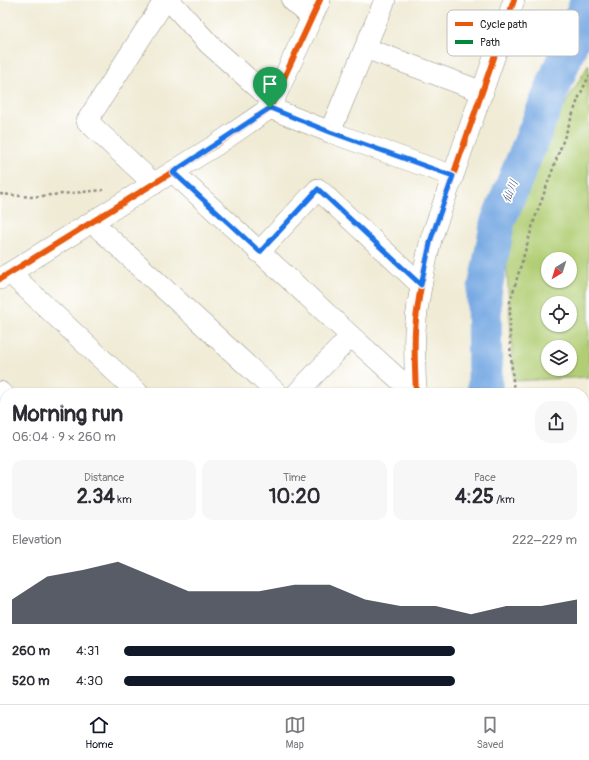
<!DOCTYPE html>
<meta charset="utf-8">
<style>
body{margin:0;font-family:Pangolin,"Klee One",sans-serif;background:#f7f7f7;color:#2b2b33;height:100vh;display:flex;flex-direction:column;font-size:15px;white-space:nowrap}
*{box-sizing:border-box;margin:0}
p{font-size:13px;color:#7c7c81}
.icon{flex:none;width:22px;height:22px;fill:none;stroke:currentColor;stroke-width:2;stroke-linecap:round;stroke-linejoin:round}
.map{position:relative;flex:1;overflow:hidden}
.sheet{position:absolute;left:0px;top:388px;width:589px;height:316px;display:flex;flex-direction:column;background:#fff;border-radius:16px 16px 0 0;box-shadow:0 1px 3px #0004}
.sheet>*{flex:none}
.needle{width:26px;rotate:218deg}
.buttons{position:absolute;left:541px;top:252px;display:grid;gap:8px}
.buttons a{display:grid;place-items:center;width:36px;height:36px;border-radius:50%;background:#fff;box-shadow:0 1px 3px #0004;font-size:20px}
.pin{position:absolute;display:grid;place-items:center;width:34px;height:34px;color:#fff;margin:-41px -17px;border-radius:50% 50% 50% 0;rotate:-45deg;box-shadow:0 0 4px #0007}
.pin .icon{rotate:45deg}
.round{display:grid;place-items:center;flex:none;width:42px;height:42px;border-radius:16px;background:#f7f7f7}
.headline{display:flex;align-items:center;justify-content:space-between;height:68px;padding:0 12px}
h1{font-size:22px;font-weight:800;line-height:30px}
.metrics{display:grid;grid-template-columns:repeat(3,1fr);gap:6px;height:68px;padding:4px 12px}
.metrics div{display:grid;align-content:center;border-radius:10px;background:#f7f7f7;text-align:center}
.metrics b{font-size:20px;font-weight:800}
.metrics small{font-size:11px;font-weight:400}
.metrics p{font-size:11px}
.chart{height:112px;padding:8px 12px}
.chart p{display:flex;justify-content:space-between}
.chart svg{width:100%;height:72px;margin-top:4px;fill:#111827;opacity:.7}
ul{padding:0 12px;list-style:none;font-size:13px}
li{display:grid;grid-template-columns:64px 48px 1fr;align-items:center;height:30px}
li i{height:10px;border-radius:5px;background:#111827}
.tabs{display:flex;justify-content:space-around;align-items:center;height:56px;border-top:1px solid #e1e1e2;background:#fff;font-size:11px;color:#7c7c81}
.tabs a{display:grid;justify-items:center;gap:2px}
.tabs .active{color:#111827}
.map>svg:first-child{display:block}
.park{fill:#b1ce75;stroke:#6e7c50;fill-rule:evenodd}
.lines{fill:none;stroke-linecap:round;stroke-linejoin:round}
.river{stroke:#77a9e3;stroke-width:35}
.minor-casing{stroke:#8e8b80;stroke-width:22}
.path{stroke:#8e8b80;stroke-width:2.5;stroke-dasharray:3 3;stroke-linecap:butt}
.minor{stroke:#fff;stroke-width:21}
.quiet{stroke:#00873e;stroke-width:5;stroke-dasharray:10 5;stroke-linecap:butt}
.cycleway-casing{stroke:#fff;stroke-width:8}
.cycleway{stroke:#e8590c;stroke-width:6}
.route-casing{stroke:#fff;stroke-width:8}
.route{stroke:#1a73e8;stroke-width:5}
.labels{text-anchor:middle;stroke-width:3.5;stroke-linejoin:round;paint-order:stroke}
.water-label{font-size:12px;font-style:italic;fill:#495d75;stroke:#fff}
.key{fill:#fff;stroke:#bfbfbf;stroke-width:1}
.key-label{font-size:11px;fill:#2b2b2b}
</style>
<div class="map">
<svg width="589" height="704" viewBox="0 0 589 704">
<rect width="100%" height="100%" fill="#fff"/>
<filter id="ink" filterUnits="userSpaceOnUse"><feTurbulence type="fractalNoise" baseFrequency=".025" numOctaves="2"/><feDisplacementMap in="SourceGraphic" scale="8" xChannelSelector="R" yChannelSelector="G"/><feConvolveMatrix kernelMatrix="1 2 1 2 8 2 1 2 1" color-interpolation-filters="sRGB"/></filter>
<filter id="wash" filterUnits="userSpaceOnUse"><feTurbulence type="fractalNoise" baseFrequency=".012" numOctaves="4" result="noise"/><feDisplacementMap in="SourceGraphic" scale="16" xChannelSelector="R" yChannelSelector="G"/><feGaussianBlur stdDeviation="0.9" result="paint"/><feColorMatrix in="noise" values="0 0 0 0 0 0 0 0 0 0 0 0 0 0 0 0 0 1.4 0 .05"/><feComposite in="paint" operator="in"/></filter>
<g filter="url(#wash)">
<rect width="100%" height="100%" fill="#f0ebd5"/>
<path class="park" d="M589 64V377L514 381 503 209ZM548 259H570V281H548ZM548 303H570V325H548ZM548 347H570V369H548Z"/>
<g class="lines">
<g class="river">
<polyline points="485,393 484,294 498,221 530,144 588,0"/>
<polyline points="505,699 505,704"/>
</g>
</g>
</g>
<g filter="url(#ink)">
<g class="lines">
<defs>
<g id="minor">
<polyline points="169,0 209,44 273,101"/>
<polyline points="292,0 311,17"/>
<polyline points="365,48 483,92"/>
<polyline points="270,108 330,132 453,176"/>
<polyline points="330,132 385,0"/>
<polyline points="173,172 351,336 414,393"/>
<polyline points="154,184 87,121 165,0"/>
<polyline points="92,222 277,393"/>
<polyline points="259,252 318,189 421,285"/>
<polyline points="10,273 138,393"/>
<polyline points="0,279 216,145 270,108 320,0"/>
<polyline points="0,392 5,397"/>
<polyline points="297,393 351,336"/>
<path d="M416 393C415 372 414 352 415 331 417 300 424 269 431 239L514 0"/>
<polyline points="0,420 5,416"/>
<polyline points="584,475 589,474"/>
<polyline points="584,548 587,563"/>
<polyline points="0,554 5,561"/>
<polyline points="273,699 274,704"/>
<polyline points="435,699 436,704"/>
</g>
</defs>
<use href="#minor" class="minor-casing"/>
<g class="path">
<polyline points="0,194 31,197 103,190"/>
<polyline points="514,393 510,345 510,302 534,221 579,97 589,76"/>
<polyline points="533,699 533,704"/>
</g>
<use href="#minor" class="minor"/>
<polyline class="quiet" points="40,704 43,699"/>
<defs>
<g id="cycleway">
<polyline points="0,279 216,145 270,108 320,0"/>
<path d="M416 393C415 372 414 352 415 331 417 300 424 269 431 239L514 0"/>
</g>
</defs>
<use href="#cycleway" class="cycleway-casing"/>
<use href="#cycleway" class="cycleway"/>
</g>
</g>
<g class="lines" filter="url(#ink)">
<defs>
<polygon id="route" points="270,108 330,132 453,176 431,239 421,285 318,189 260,252 173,172"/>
</defs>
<use href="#route" class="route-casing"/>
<use href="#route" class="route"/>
</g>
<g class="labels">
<g class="water-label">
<text transform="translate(510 191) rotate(-68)" y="4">仙川</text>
</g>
</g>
<rect x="447" y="10" width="132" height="46" rx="6" class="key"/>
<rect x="455" y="22" width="18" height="4" fill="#e8590c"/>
<rect x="455" y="40" width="18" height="4" fill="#00873e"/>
<g class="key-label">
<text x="480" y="28">Cycle path</text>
<text x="480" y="46">Path</text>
</g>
</svg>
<div class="buttons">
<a><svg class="needle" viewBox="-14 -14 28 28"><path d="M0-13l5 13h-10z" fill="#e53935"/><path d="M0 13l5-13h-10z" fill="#7c7c81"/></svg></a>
<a><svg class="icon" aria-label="locate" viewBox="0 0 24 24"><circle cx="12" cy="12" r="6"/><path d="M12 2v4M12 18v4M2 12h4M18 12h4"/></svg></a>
<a><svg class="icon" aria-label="layers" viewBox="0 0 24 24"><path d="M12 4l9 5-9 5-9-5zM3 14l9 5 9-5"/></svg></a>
</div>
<div class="pin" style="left:270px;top:108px;background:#1e9e55"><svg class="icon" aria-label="arrive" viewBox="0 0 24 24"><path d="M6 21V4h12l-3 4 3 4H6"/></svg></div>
<section class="sheet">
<div class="headline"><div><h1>Morning run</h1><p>06:04 · 9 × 260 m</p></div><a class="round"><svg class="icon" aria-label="share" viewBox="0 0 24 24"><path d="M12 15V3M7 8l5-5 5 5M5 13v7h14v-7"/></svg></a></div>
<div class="metrics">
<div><p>Distance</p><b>2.34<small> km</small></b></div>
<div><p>Time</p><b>10:20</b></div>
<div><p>Pace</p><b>4:25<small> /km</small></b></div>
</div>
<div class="chart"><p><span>Elevation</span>222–229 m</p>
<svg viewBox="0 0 160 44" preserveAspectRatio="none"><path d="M0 44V29L10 15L20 11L30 6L40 15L50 24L60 24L70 24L80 20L90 20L100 29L110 33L120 33L130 38L140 33L150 33L160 29V44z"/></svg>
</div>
<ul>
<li><b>260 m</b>4:31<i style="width:73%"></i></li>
<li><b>520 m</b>4:30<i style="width:73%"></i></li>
</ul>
</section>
</div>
<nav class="tabs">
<a class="active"><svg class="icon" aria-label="home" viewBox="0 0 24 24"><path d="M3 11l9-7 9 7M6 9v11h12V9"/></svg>Home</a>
<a><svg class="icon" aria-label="map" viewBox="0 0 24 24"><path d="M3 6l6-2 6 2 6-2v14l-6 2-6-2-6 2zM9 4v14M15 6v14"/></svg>Map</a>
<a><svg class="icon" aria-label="saved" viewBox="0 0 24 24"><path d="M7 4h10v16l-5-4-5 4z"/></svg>Saved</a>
</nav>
